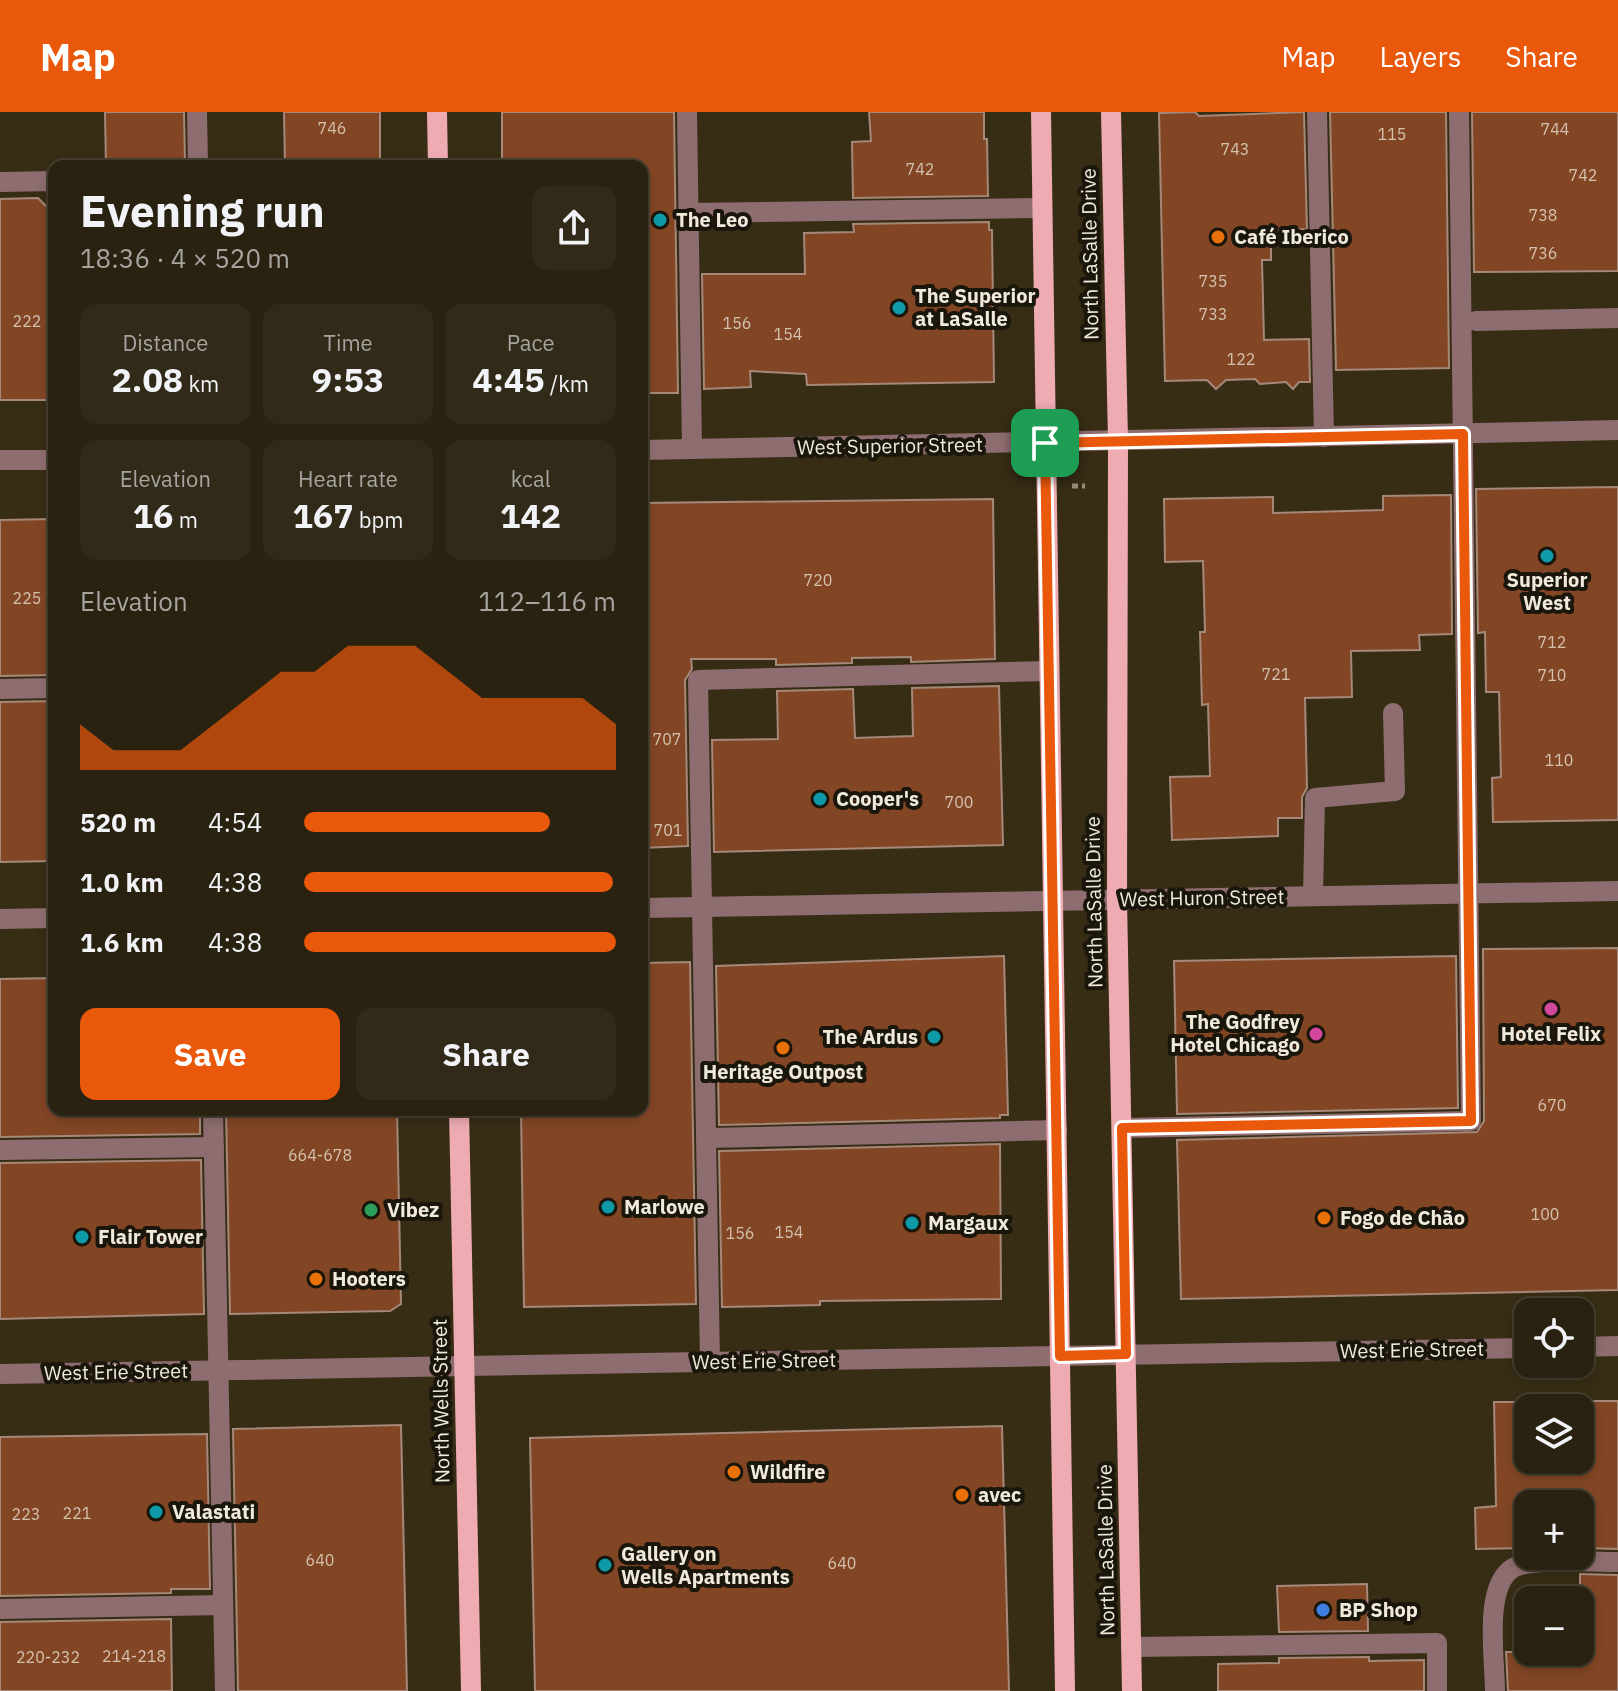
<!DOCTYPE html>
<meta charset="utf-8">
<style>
body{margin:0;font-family:"IBM Plex Sans",sans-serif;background:#312a19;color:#f1f3f6;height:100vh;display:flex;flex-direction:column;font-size:30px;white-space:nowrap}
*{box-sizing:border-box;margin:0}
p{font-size:26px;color:#a5a49f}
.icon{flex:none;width:44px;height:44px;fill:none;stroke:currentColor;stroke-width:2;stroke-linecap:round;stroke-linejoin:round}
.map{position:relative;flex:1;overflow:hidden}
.details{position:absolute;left:48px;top:48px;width:600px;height:956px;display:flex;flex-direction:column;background:#292210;border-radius:16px;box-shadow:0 4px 12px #0003,0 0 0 2px #453f30}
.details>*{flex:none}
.fabs{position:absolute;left:1514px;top:1186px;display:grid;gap:16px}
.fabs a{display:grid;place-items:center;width:80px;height:80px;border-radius:16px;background:#292210;box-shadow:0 4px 12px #0003,0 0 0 2px #453f30;font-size:40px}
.pin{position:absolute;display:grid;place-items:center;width:68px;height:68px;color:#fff;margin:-34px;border-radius:16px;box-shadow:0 4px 12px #0006}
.round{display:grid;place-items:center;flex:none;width:84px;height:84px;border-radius:16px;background:#312a19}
.headline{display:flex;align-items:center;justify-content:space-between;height:136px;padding:0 32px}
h1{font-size:44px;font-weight:700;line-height:60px}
.stats{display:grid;grid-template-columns:repeat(3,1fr);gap:12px;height:136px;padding:8px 32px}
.stats div{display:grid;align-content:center;border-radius:16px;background:#312a19;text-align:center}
.stats b{font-size:34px;font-weight:700}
.stats small{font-size:22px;font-weight:400}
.stats p{font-size:22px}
.chart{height:224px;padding:16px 32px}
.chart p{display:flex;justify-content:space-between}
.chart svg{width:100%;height:144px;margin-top:8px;fill:#ea580c;opacity:.7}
.action{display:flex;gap:16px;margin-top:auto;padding:16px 32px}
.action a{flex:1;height:92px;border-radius:16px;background:#ea580c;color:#fff;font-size:32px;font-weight:700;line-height:92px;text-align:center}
.action a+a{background:#312a19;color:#f1f3f6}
ul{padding:0 32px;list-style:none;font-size:26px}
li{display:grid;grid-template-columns:128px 96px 1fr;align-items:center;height:60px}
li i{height:20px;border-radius:10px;background:#ea580c}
header{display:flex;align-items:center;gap:48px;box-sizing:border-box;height:112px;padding:0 40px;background:#ea580c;color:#fff}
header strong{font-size:38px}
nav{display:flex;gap:44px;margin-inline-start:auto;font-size:28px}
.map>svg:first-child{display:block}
.building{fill:#824625;stroke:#a5887a;stroke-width:2}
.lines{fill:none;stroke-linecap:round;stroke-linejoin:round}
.path{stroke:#968e7b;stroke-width:5;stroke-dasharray:6 4;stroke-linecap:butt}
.minor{stroke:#8e6d70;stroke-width:20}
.major{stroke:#eeabb2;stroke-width:20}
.route-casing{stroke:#fff;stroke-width:16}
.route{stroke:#ea580c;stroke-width:10}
.culture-dot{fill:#0f9aa8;stroke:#1a160c;stroke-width:3}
.food-dot{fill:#e8710a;stroke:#1a160c;stroke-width:3}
.hotel-dot{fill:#d1479c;stroke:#1a160c;stroke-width:3}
.leisure-dot{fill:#2e9e5b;stroke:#1a160c;stroke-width:3}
.shop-dot{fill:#3f7fe0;stroke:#1a160c;stroke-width:3}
.labels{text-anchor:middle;stroke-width:8;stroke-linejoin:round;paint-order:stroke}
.number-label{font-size:16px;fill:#d4c1ae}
.poi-label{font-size:20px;font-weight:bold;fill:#f0eadb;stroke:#1a160c;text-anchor:start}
.street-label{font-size:20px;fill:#f0eadb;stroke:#1a160c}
</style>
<header>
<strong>Map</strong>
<nav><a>Map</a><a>Layers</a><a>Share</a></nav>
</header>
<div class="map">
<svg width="1618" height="1579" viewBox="0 0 1618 1579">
<rect width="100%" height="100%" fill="#372d15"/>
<g class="building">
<polygon points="105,0 184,0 185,51 106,54"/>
<polygon points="284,0 380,0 380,54 285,54"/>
<polygon points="502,0 674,0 678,281 642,281 642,54 502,54"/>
<polygon points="869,0 984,0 984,27 987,27 988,84 853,86 852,30 871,29"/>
<polygon points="1195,0 1199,4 1304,0 1307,117 1271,118 1271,148 1262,148 1264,228 1309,227 1310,270 1299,270 1293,277 1286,270 1260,272 1255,267 1226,268 1216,277 1207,268 1165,269 1159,1"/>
<polygon points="1330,0 1446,0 1449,256 1336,258"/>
<polygon points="1472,0 1618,0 1618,159 1474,160"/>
<polygon points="38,86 47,95 47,129 54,129 54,288 0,288 0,87"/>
<polygon points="989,110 989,118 992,118 994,270 807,273 806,262 750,259 751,275 704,277 702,162 805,162 804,121 854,120 853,112"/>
<polygon points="1618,375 1618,708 1493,710 1492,666 1501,665 1499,580 1486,580 1485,520 1478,521 1476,377"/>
<polygon points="1451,383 1452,522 1419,523 1420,538 1351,539 1352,585 1305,586 1307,676 1302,685 1302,706 1278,706 1278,724 1172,728 1170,665 1210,664 1208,592 1202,593 1200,520 1205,520 1203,449 1165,450 1164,387 1273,385 1273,401 1383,398 1383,384"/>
<polygon points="993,387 995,547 911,550 911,545 852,546 852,551 776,553 776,547 691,547 692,557 685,568 688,734 642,736 642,391"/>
<polygon points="54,407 54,563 0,564 0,408"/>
<polygon points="999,574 1003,733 714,740 712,628 778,627 777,579 853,577 855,626 913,624 912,576"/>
<polygon points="54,589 54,749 0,750 0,590"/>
<polygon points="1618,836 1618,1178 1181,1187 1177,1028 1477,1020 1484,1009 1483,837"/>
<polygon points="1004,844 1008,1003 1000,1003 1000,1006 719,1013 716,854"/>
<polygon points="1456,844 1458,996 1177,1002 1174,849"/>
<polygon points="690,850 696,1192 524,1195 521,998 642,998 642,851"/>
<polygon points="54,866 54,998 200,998 200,1022 0,1025 0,867"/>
<polygon points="226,998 397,998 401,1192 390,1199 230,1202"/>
<polygon points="1000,1032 1001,1187 820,1189 820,1193 722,1195 719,1039"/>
<polygon points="201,1048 204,1202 0,1207 0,1051"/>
<polygon points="1580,1289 1618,1289 1618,1437 1580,1436 1580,1392 1528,1392 1528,1436 1476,1437 1475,1396 1496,1394 1494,1290 1528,1290 1528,1348 1580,1348"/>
<polygon points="401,1313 407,1579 238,1579 233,1317"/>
<polygon points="1002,1314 1009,1579 535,1579 530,1326"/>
<polygon points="207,1322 210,1477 171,1477 171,1481 0,1484 0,1325"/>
<polygon points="1580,1462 1618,1463 1618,1579 1508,1579 1506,1540 1580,1540"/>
<polygon points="1367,1472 1368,1519 1279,1520 1277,1474"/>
<polygon points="171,1507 172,1579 0,1579 0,1510"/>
<polygon points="1369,1545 1369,1549 1424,1548 1424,1579 1218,1579 1218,1552 1279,1551 1279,1546"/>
</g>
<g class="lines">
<polyline class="path" points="1072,374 1085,374"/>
<g class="minor">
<polyline points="197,0 198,54"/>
<polyline points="687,0 692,337"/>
<polyline points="1317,0 1324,325"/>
<polyline points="0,70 54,69"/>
<polyline points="689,101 1042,96"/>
<polyline points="1476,209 1618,206"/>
<polyline points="642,338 1618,318"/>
<polyline points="0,348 54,348"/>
<polyline points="0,577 54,576"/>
<polyline points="1313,784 1315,686 1395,679 1393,601"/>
<polyline points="642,796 1618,779"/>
<polyline points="0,807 54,806"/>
<polyline points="213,998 225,1579"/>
<polyline points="1122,1016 1471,1009 1459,0"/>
<polyline points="707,1026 1057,1018"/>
<polyline points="0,1038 214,1035"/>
<polyline points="1580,1235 1618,1234"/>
<polyline points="710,1250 698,568 1049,559"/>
<polyline points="0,1262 1528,1236"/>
<polyline points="0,1497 223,1493"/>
<polyline points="1131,1535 1437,1531 1437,1579"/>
<path d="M1495 1579C1495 1547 1483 1474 1513 1456 1529 1446 1597 1450 1618 1450"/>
</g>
<g class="major">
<polyline points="437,0 438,54"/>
<polyline points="1041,0 1065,1579"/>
<polyline points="1111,0 1118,329 1117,787 1132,1579"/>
<polyline points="459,998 471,1579"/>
</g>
</g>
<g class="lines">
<defs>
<polygon id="route" points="1463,322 1471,1009 1122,1016 1126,1242 1060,1244 1045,331"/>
</defs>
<use href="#route" class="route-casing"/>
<use href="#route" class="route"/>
</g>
<g class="culture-dot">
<circle cx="660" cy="108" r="8"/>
<circle cx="899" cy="196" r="8"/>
<circle cx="1547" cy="444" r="8"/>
<circle cx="820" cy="687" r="8"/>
<circle cx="934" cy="925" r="8"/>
<circle cx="608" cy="1095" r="8"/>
<circle cx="912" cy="1111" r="8"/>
<circle cx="82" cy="1125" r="8"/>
<circle cx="156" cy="1400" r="8"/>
<circle cx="605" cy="1453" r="8"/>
</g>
<g class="food-dot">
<circle cx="1218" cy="125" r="8"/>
<circle cx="783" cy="936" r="8"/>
<circle cx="1324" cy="1106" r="8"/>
<circle cx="316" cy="1167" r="8"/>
<circle cx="734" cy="1360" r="8"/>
<circle cx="962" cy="1383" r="8"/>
</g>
<g class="hotel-dot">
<circle cx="1551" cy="897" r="8"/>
<circle cx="1316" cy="922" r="8"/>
</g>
<circle class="leisure-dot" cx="371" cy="1098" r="8"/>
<circle class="shop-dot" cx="1323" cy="1498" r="8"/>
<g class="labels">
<g class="number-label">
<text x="332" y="22">746</text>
<text x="1555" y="23">744</text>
<text x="1392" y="28">115</text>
<text x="1235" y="43">743</text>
<text x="920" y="63">742</text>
<text x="1583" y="69">742</text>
<text x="1543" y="109">738</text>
<text x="1543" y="147">736</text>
<text x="1213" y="175">735</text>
<text x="1213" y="208">733</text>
<text x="27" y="215">222</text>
<text x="737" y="217">156</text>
<text x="788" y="228">154</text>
<text x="1241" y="253">122</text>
<text x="818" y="474">720</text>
<text x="27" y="492">225</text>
<text x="1552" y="536">712</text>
<text x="1276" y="568">721</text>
<text x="1552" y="569">710</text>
<text x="667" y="633">707</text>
<text x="1559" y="654">110</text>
<text x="959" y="696">700</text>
<text x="668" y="724">701</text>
<text x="1552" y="999">670</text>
<text x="320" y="1049">664-678</text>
<text x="1545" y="1108">100</text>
<text x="789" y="1126">154</text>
<text x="740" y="1127">156</text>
<text x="77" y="1407">221</text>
<text x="26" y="1408">223</text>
<text x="320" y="1454">640</text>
<text x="842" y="1457">640</text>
<text x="134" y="1550">214-218</text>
<text x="48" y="1551">220-232</text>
</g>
<g class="poi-label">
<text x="676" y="115">The Leo</text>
<text x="1234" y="132">Café Iberico</text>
<text x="915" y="191">The Superior<tspan x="915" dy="23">at LaSalle</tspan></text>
<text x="1547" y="475" text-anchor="middle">Superior<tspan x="1547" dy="23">West</tspan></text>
<text x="836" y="694">Cooper's</text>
<text x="1300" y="917" text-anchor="end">The Godfrey<tspan x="1300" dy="23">Hotel Chicago</tspan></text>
<text x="1551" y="929" text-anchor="middle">Hotel Felix</text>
<text x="918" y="932" text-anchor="end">The Ardus</text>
<text x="783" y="967" text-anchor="middle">Heritage Outpost</text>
<text x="624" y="1102">Marlowe</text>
<text x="387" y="1105">Vibez</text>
<text x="1340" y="1113">Fogo de Chão</text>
<text x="928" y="1118">Margaux</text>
<text x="98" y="1132">Flair Tower</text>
<text x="332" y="1174">Hooters</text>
<text x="750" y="1367">Wildfire</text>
<text x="978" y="1390">avec</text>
<text x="172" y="1407">Valastati</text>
<text x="621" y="1449">Gallery on<tspan x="621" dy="23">Wells Apartments</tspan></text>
<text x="1339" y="1505">BP Shop</text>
</g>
<g class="street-label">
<text transform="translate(1090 142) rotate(-91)" y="7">North LaSalle Drive</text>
<text transform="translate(890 334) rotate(-1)" y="7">West Superior Street</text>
<text transform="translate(1202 786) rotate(-1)" y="7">West Huron Street</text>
<text transform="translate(1094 790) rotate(-91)" y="7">North LaSalle Drive</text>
<text transform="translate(1412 1238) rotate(-1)" y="7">West Erie Street</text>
<text transform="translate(764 1249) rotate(-1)" y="7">West Erie Street</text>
<text transform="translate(116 1260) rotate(-1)" y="7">West Erie Street</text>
<text transform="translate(441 1289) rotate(-91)" y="7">North Wells Street</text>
<text transform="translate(1106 1438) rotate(-91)" y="7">North LaSalle Drive</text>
</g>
</g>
</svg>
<div class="fabs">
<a><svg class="icon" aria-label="locate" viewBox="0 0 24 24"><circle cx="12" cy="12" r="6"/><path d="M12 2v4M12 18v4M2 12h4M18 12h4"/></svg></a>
<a><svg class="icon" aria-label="layers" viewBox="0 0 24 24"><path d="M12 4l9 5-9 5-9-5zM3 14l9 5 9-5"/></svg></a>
<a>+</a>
<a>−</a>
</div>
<div class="pin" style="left:1045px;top:331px;background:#1e9e55"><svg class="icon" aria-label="arrive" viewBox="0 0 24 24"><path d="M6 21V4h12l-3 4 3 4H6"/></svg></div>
<section class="details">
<div class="headline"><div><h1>Evening run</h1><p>18:36 · 4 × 520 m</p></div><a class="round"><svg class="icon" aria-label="share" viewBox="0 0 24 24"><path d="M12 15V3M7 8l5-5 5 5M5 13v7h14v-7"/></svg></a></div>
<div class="stats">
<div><p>Distance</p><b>2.08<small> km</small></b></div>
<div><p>Time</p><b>9:53</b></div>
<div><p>Pace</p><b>4:45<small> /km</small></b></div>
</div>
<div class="stats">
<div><p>Elevation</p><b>16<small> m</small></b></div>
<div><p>Heart rate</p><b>167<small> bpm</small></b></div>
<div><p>kcal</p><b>142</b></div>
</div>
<div class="chart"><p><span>Elevation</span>112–116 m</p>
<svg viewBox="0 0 160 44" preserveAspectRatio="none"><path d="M0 44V30L10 38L20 38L30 38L40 30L50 22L60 14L70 14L80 6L90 6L100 6L110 14L120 22L130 22L140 22L150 22L160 30V44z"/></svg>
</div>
<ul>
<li><b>520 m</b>4:54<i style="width:79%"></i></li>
<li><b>1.0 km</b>4:38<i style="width:99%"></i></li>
<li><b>1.6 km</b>4:38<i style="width:100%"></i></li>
</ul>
<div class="action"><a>Save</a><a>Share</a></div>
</section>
</div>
